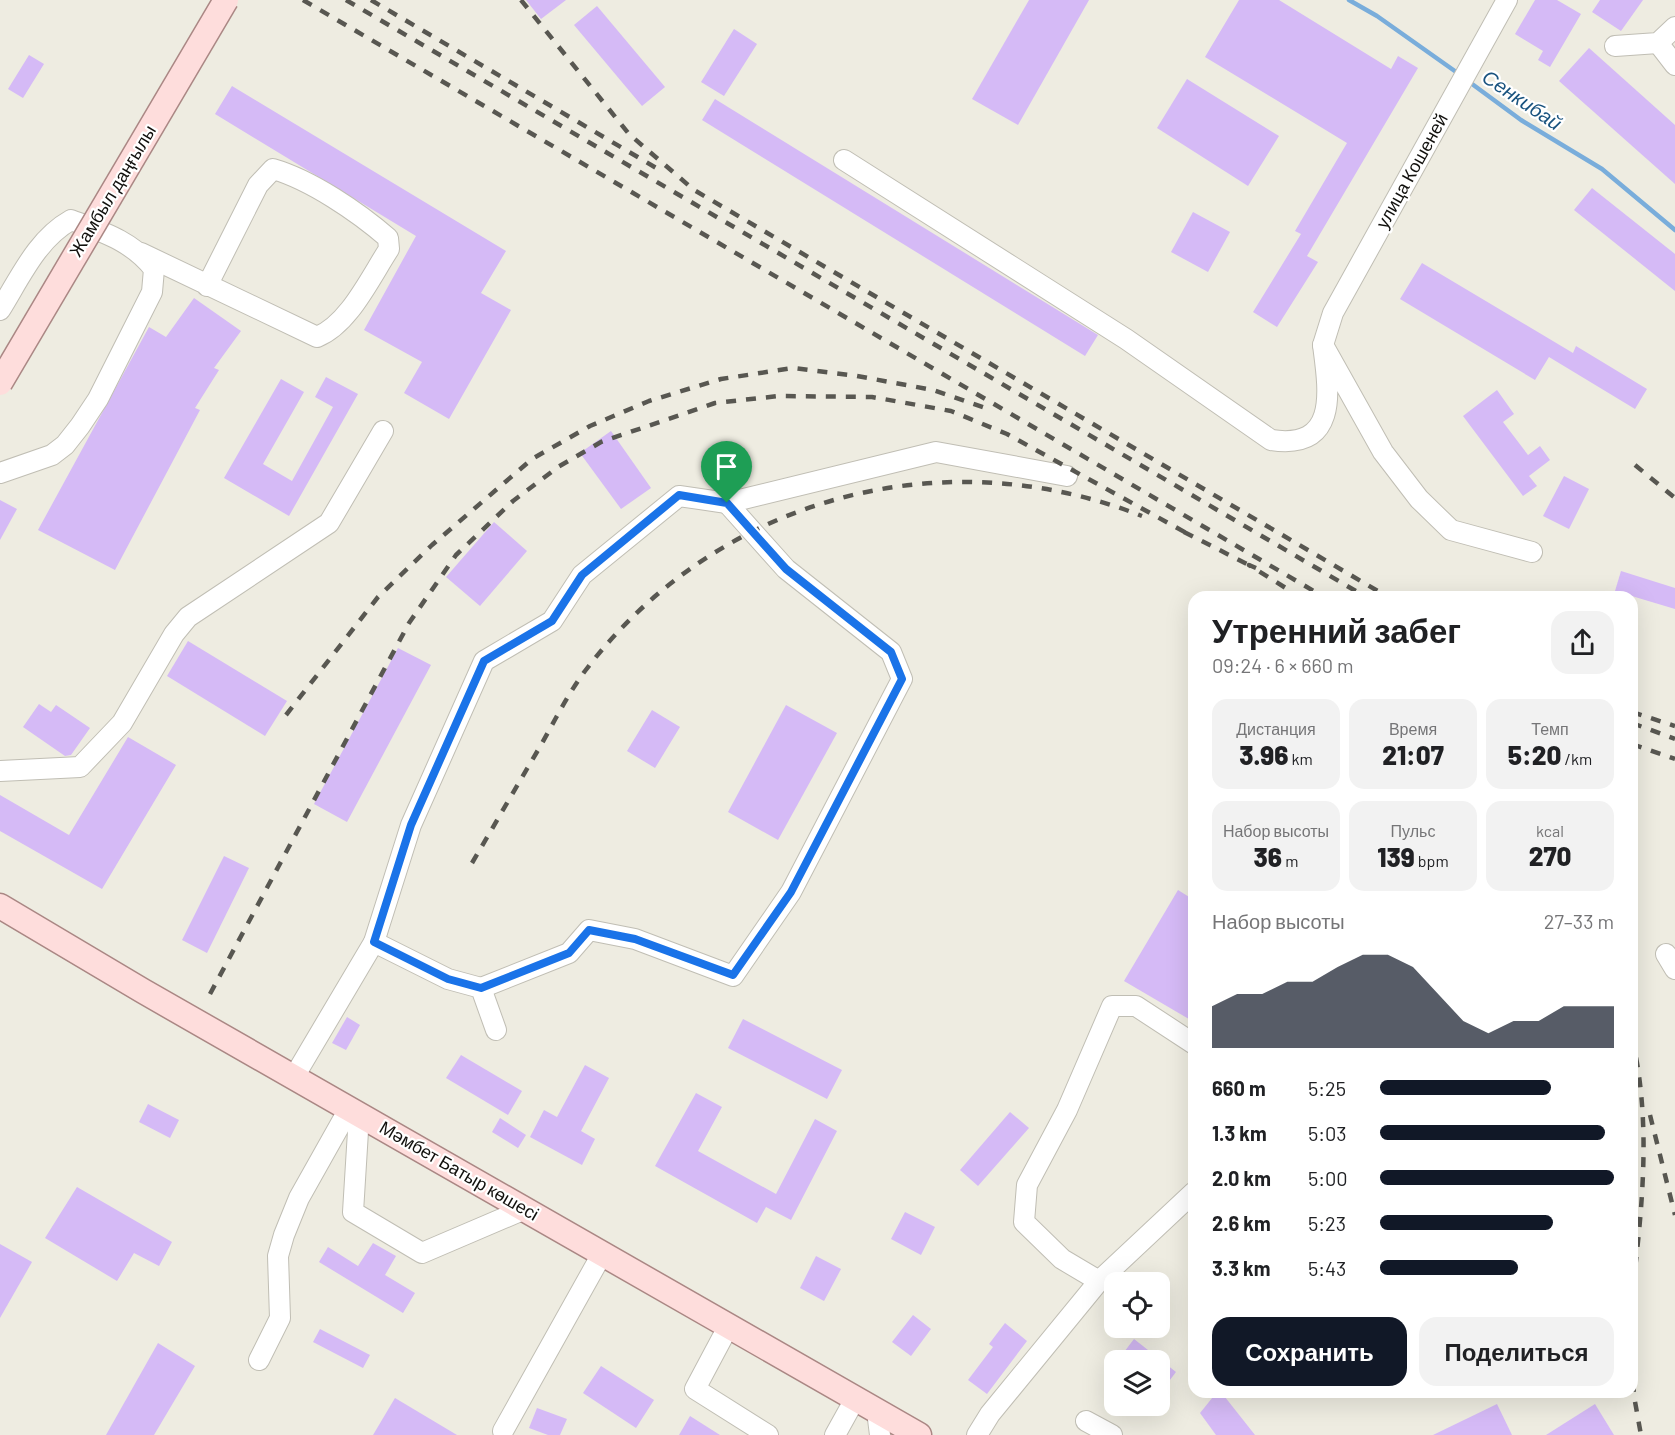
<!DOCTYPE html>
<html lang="ru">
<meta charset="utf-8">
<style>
body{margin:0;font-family:Barlow,sans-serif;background:#f2f2f2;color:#202124;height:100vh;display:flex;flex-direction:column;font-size:22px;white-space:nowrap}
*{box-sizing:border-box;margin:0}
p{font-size:20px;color:#757577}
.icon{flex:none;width:33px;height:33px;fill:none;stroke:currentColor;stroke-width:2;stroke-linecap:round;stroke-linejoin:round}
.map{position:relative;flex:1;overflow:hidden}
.sheet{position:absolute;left:1188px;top:591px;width:450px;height:807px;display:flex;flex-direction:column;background:#fff;border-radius:18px;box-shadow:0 6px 24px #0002}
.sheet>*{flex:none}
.buttons{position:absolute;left:1104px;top:1272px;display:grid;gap:12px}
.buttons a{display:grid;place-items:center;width:66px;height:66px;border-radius:12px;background:#fff;box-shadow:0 6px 24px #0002;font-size:30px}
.pin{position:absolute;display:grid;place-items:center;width:51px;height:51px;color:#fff;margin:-62px -26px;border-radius:50% 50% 50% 0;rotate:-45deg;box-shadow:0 0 6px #0007}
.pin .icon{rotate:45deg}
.round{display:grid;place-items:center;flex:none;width:63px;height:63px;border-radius:18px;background:#f2f2f2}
.headline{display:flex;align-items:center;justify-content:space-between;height:102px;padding:0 24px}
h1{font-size:33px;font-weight:800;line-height:45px}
.metrics{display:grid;grid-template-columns:repeat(3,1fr);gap:9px;height:102px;padding:6px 24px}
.metrics div{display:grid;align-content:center;border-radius:15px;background:#f2f2f2;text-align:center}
.metrics b{font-size:26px;font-weight:800}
.metrics small{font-size:16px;font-weight:400}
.metrics p{font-size:16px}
.chart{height:168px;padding:12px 24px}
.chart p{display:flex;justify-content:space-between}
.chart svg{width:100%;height:108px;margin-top:6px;fill:#111827;opacity:.7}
.button{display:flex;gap:12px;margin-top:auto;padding:12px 24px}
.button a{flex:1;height:69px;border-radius:18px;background:#111827;color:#fff;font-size:24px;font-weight:800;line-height:69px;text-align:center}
.button a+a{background:#f2f2f2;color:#202124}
ul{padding:0 24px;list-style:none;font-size:20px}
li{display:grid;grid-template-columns:96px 72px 1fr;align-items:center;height:45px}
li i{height:15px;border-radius:8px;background:#111827}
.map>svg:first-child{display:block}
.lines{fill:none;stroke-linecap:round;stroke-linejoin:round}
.stream{stroke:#79addb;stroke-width:4.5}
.building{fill:#d5baf6}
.minor-casing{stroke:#c0beb4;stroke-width:22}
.major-casing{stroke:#aa8784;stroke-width:27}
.minor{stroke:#fff;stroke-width:20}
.major{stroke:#fedddc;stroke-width:24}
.rail{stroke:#585751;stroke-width:4.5;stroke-dasharray:10 10;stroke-linecap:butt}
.major-bridge-casing{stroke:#aa8784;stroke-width:27;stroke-linecap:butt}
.major-bridge{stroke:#fedddc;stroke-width:24}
.route-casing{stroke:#fff;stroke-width:12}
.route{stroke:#1a73e8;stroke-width:8}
.labels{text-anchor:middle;stroke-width:4.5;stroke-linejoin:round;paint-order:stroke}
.street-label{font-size:18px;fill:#11100d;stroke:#fff}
.water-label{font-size:20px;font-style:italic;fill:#19537f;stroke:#fff}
</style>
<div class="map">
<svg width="1675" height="1435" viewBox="0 0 1675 1435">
<rect width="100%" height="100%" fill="#eeece1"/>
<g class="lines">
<g class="stream">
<polyline points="1349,0 1377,16 1459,74"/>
<polyline points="1468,81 1521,120 1602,169 1675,230"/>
</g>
</g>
<g class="building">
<polygon points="526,0 566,0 541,19"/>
<polygon points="1029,0 1089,0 1018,125 972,99"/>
<polygon points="1239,0 1279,0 1391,69 1398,56 1418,68 1307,256 1318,262 1277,327 1253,312 1301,234 1295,231 1347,143 1205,57"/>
<polygon points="1535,0 1557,0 1581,14 1550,67 1538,60 1543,51 1515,34"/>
<polygon points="1600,0 1643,0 1621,31 1592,12"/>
<polygon points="597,6 665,87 642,106 574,25"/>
<polygon points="734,29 757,44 724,96 701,82"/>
<polygon points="1589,48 1675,125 1675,184 1559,81"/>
<polygon points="29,55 44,64 23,98 8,89"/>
<polygon points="1187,79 1279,136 1248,186 1157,128"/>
<polygon points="232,86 506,251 481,293 511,310 449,419 404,393 422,362 364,330 416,236 215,114"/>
<polygon points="715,99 1098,335 1085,356 702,120"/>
<polygon points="1592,188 1675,254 1675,291 1574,210"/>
<polygon points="1193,212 1230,232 1208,272 1171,252"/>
<polygon points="1422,263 1573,353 1576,346 1647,389 1635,409 1549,357 1535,380 1400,299"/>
<polygon points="194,298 241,331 214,368 219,370 195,408 200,410 115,570 38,530 149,327 166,337"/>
<polygon points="326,377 358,394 289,516 224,478 281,379 304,392 263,464 292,481 333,407 315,397"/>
<polygon points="1497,390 1514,414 1503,422 1528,455 1540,446 1550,460 1529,476 1537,486 1523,496 1463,416"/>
<polygon points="611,431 651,488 621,509 580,453"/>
<polygon points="1564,476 1589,489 1569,529 1543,516"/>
<polygon points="0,500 17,509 0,540"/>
<polygon points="494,522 527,551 480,606 446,577"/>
<polygon points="1621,571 1675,588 1675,609 1615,591"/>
<polygon points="188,641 287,701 265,736 167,676"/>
<polygon points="398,648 431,665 347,822 314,804"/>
<polygon points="39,704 51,712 56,705 90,728 71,755 65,756 23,727"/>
<polygon points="786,705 837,733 778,840 728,812"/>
<polygon points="652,710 680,727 655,768 627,751"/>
<polygon points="128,737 176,765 102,889 0,831 0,795 69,835"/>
<polygon points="224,856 249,868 207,953 182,940"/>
<polygon points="1178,890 1194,900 1194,1022 1124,981"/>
<polygon points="347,1017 360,1025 346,1050 332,1043"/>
<polygon points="743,1019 842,1070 827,1099 728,1048"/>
<polygon points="461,1055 522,1091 508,1115 446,1078"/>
<polygon points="585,1065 609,1078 581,1131 595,1139 582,1165 530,1137 544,1110 557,1117"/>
<polygon points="696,1093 722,1107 698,1151 776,1194 815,1119 837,1131 791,1220 766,1207 757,1223 655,1166"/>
<polygon points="148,1104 179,1120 170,1138 139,1122"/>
<polygon points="1010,1112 1029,1128 978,1186 960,1170"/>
<polygon points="500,1118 526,1135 518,1148 492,1132"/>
<polygon points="77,1187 172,1242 159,1266 134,1253 117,1281 45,1238"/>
<polygon points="905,1212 935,1227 921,1255 891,1239"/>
<polygon points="373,1243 396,1256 385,1275 415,1293 403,1313 319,1262 328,1247 358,1266"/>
<polygon points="0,1244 32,1262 0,1318"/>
<polygon points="816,1256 841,1269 824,1301 800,1288"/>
<polygon points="913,1315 931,1329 911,1356 892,1342"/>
<polygon points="1005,1323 1027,1341 987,1394 968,1380 993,1347 989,1344"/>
<polygon points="320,1329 370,1355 363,1368 313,1342"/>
<polygon points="1134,1339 1176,1372 1160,1393 1160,1360 1118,1360"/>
<polygon points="158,1343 195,1366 154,1435 106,1435"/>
<polygon points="601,1366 654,1400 636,1428 583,1393"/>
<polygon points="1217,1392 1221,1392 1255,1435 1216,1435 1200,1413"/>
<polygon points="395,1398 457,1435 373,1435"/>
<polygon points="1497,1404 1512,1435 1433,1435"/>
<polygon points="1595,1404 1614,1435 1546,1435"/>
<polygon points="537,1408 567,1419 560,1435 548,1435 529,1428"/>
<polygon points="690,1416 720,1435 679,1435"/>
</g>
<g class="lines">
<defs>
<g id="minor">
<polyline points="1658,43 1675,65"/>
<polyline points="1615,46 1658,43 1675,27"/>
<path d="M844 160 1126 339 1271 440C1339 450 1329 391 1323 345L1383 452 1419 499 1451 530 1532 552"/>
<path d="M141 253 317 337C349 324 370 278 389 249L388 238C358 212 311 180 273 169L258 185 207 286"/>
<path d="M0 310C20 278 37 239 71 220 103 232 132 241 154 269L152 292 98 399 80 426 65 445 52 455 0 473"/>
<polyline points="1323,345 1333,313 1507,0"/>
<polyline points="0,771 80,767 122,723 174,634 188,617 329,523 383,431"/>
<polyline points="374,942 411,825 484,661 552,621 582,575 679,496 727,503 936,452 1067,476"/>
<polyline points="1666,954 1675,969"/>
<polyline points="481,988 569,953 589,930 635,939 733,976 791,892 902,679 891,652 786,569 727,503"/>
<polyline points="1194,1044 1136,1006 1112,1006 1067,1110 1027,1185 1024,1222 1062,1259 1099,1281 1194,1192"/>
<polyline points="294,1077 374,942 448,979 481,988 496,1030"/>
<polyline points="359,1115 353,1212 422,1253 525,1209"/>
<polyline points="728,1327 695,1389 768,1435"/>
<polyline points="259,1360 280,1318 278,1256 284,1235 299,1198 349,1109"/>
<polyline points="877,1411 880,1435"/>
<polyline points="1086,1421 1112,1435"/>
<polyline points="503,1431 602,1254"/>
<polyline points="835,1435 855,1399"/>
<polyline points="977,1435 990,1414 1099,1281"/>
</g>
<polyline id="major" points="0,906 143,991 919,1435"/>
</defs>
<use href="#minor" class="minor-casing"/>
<use href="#major" class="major-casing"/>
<use href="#minor" class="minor"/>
<use href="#major" class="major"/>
<g class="rail">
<polyline points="303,0 1324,597"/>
<polyline points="346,0 1366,597"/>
<polyline points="371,0 658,169"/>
<polyline points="521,0 629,134 694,190 1388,597"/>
<polyline points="1635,465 1675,498"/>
<polyline points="1184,532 1249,565"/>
<polyline points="1256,568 1249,565 1300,597"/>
<polyline points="1632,712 1675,726"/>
<polyline points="286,715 378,597 432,545 532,459 590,426 649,401 721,379 793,368 857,376 933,390 991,410"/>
<polyline points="1632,723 1675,739"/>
<polyline points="1632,744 1675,759"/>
<path d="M472 863C495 824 518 784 541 745 555 720 568 694 585 671 716 498 941 437 1142 516"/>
<polyline points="210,994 409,623 456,555 513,501 558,467 601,442 715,403 779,396 872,397 951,411 1007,434 1190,535"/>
<path d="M1632 1038C1652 1124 1642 1209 1632 1296"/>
<polyline points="1650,1115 1675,1215"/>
<polyline points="1632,1362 1634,1396 1641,1435"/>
</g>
<defs>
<polyline id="major-bridge" points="0,383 226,0"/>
</defs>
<use href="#major-bridge" class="major-bridge-casing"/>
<use href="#major-bridge" class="major-bridge"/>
</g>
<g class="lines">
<defs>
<polygon id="route" points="679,495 727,503 786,569 891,652 902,679 791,892 733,975 635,939 589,930 569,953 481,988 448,979 374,942 411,825 484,661 552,621 582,575"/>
</defs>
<use href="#route" class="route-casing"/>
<use href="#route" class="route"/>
</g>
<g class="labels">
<g class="street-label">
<text transform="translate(1412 171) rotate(-61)" y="6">улица Кошеней</text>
<text transform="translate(113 191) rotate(-59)" y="6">Жамбыл даңғылы</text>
<text transform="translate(459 1171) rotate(30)" y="6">Мәмбет Батыр көшесі</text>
</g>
<g class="water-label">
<text transform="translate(1522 100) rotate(34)" y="7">Сенкибай</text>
</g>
</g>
</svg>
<div class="buttons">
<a><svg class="icon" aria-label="locate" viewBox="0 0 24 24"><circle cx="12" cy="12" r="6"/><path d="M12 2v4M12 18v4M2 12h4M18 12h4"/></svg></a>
<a><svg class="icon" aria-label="layers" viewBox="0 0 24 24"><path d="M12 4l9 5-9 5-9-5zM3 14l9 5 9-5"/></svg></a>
</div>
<div class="pin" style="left:727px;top:503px;background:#1e9e55"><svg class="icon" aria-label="arrive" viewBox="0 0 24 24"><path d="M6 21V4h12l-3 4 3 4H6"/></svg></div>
<section class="sheet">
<div class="headline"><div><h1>Утренний забег</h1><p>09:24 · 6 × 660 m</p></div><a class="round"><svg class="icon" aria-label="share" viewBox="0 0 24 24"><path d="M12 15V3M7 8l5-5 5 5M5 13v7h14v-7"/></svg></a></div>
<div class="metrics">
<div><p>Дистанция</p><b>3.96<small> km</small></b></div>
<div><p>Время</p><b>21:07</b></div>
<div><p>Темп</p><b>5:20<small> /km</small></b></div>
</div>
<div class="metrics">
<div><p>Набор высоты</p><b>36<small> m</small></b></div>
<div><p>Пульс</p><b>139<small> bpm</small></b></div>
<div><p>kcal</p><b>270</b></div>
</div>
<div class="chart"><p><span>Набор высоты</span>27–33 m</p>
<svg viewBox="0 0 160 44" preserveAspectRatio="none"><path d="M0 44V27L10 22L20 22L30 17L40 17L50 11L60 6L70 6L80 11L90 22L100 33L110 38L120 33L130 33L140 27L150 27L160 27V44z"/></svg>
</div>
<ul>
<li><b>660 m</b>5:25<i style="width:73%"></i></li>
<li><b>1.3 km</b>5:03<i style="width:96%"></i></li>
<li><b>2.0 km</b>5:00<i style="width:100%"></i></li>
<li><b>2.6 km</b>5:23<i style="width:74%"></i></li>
<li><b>3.3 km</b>5:43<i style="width:59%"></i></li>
</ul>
<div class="button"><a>Сохранить</a><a>Поделиться</a></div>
</section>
</div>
